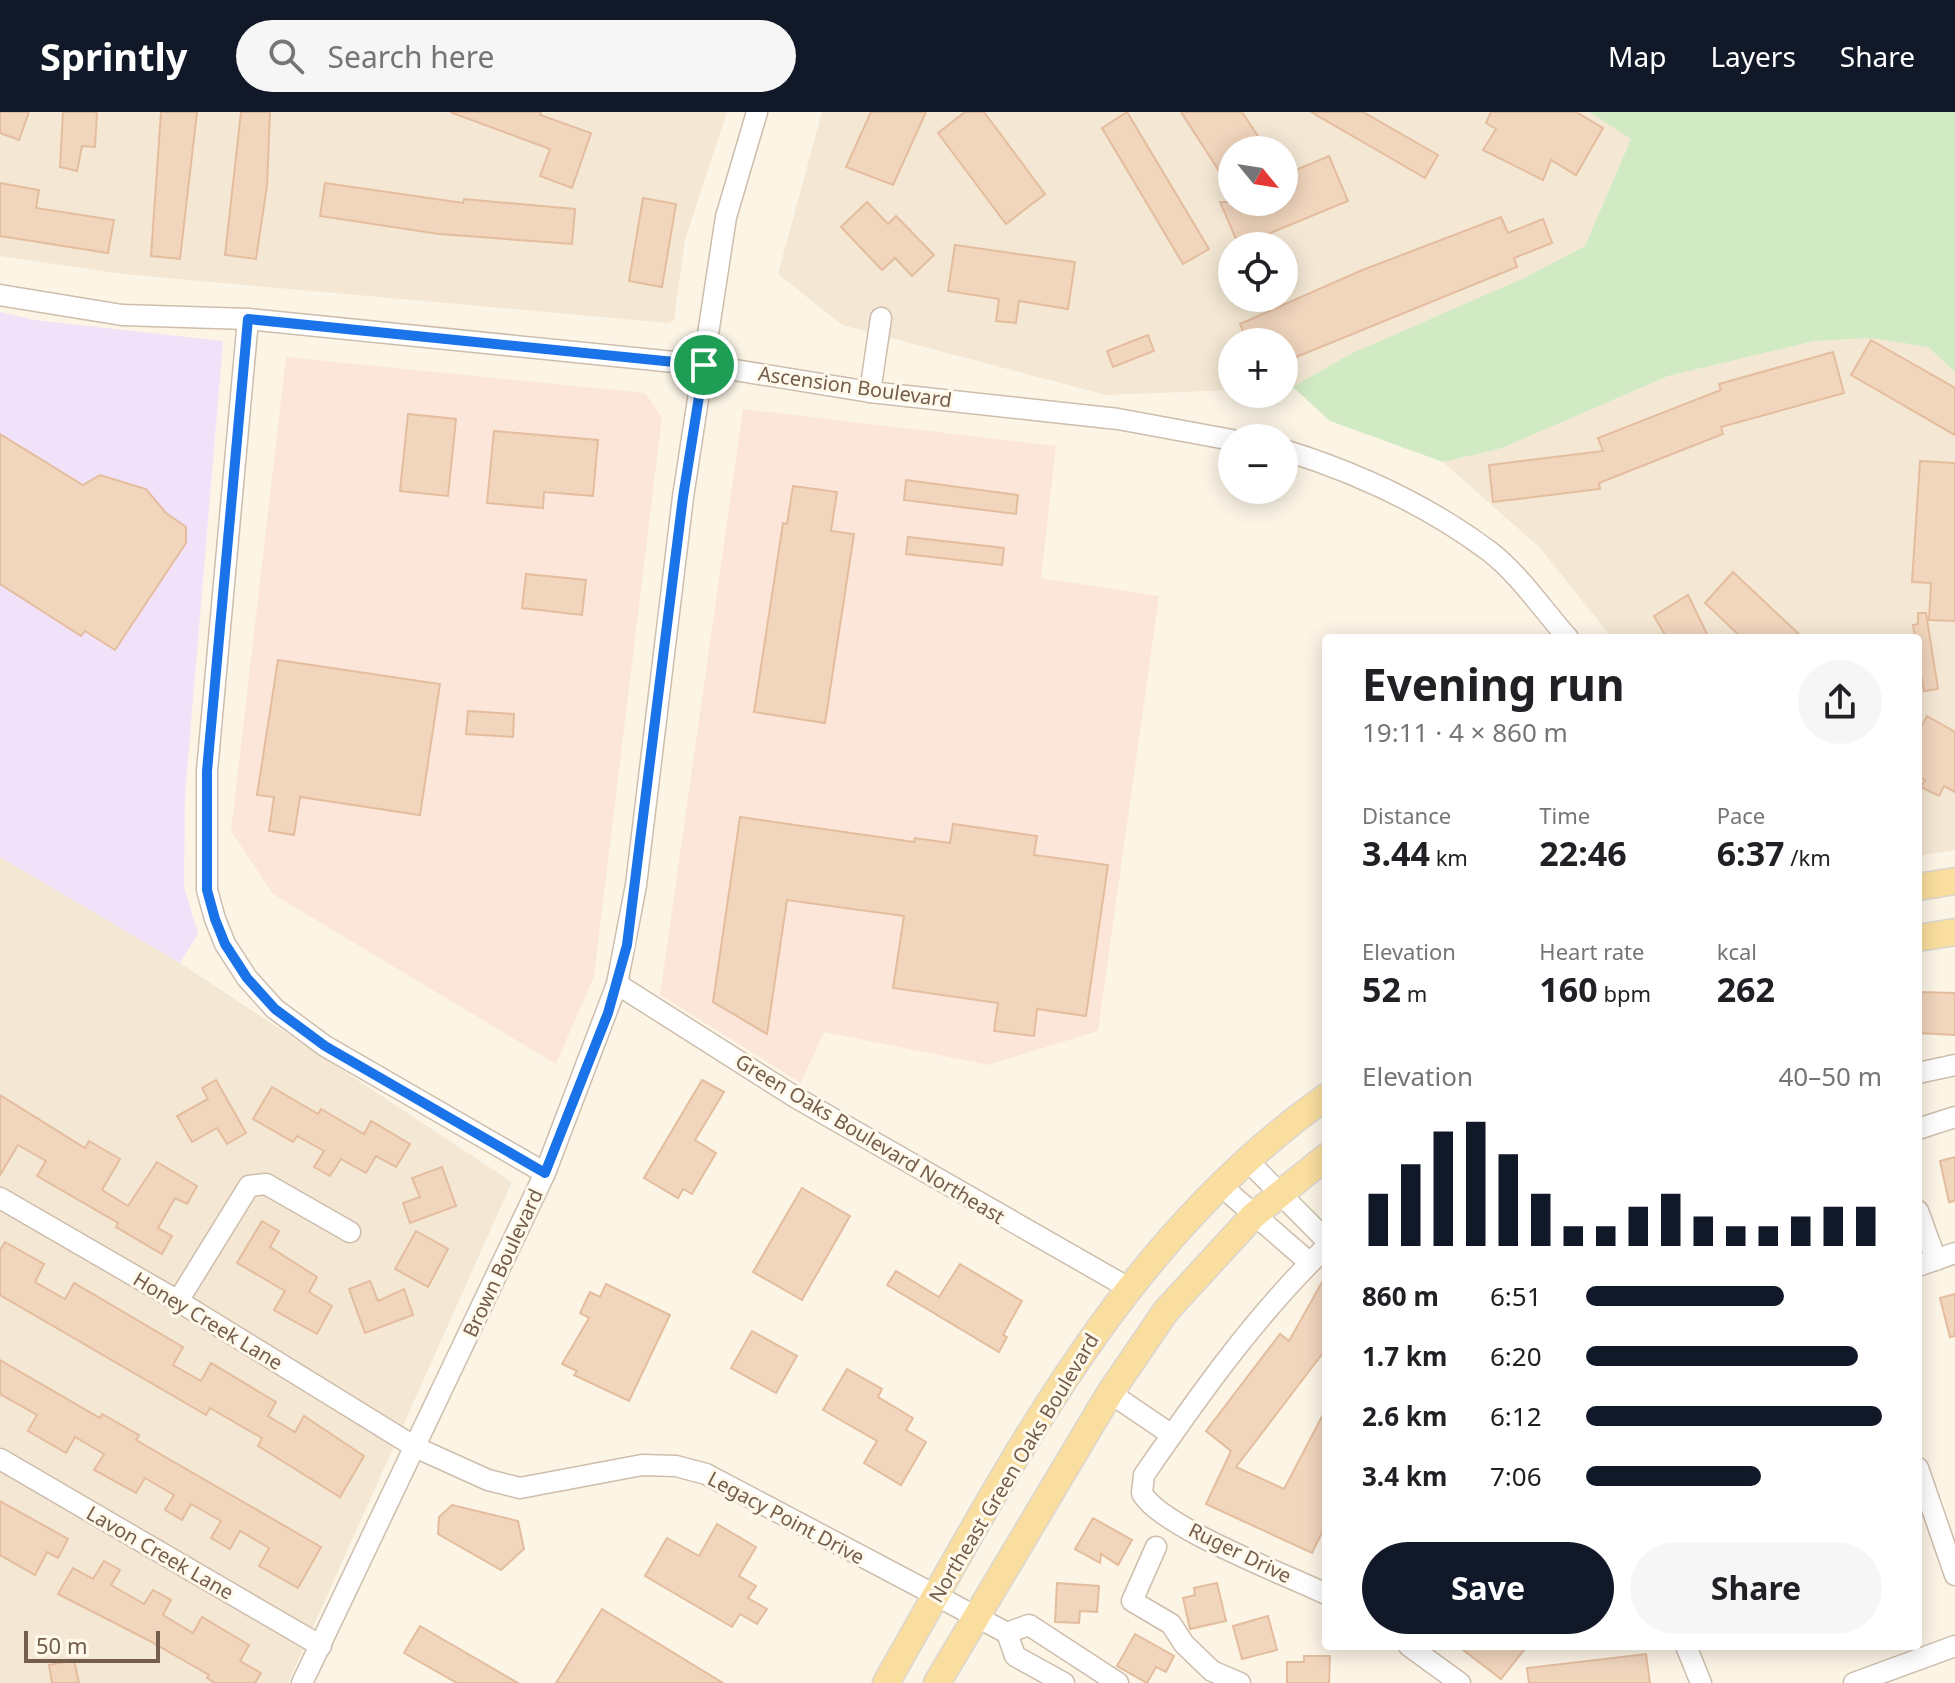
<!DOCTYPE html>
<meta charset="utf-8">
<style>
body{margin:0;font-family:"Noto Sans",sans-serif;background:#f6f6f6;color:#202124;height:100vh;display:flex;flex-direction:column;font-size:30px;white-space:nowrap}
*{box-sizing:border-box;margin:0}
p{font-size:26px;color:#757577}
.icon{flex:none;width:44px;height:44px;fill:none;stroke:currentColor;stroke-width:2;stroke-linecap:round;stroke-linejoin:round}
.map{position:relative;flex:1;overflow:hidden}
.drawer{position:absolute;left:1322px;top:522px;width:600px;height:1016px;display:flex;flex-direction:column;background:#fff;border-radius:8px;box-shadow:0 4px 20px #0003}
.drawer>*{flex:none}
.needle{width:52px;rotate:120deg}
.tools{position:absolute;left:1218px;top:24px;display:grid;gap:16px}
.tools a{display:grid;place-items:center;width:80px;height:80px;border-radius:50%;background:#fff;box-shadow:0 4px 20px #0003;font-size:40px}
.scale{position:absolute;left:24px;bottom:20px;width:136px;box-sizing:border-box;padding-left:8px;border:4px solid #755d4b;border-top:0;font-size:22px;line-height:28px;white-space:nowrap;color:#755d4b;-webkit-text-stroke:6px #fff9ec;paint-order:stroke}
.pin{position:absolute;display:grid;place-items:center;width:68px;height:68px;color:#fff;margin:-34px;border:4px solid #fff;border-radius:50%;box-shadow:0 2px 8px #0007}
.round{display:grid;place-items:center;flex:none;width:84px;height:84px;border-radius:42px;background:#f6f6f6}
.summary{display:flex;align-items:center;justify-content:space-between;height:136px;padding:0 40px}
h1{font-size:44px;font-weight:700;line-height:60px}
.figures{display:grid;grid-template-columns:repeat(3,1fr);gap:12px;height:136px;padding:8px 40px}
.figures div{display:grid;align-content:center}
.figures b{font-size:34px;font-weight:700}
.figures small{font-size:22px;font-weight:400}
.figures p{font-size:22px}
.chart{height:224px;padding:16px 40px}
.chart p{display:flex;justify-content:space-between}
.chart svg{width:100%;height:144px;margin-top:8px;stroke:#111827;stroke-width:6}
.cta{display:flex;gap:16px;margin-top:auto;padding:16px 40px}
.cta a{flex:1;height:92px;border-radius:48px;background:#111827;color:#fff;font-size:32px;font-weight:700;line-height:92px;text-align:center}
.cta a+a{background:#f6f6f6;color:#202124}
ul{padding:0 40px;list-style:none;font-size:26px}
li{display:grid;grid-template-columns:128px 96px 1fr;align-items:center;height:60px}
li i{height:20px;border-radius:10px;background:#111827}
header{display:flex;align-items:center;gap:48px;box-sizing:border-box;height:112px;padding:0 40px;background:#111827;color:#fff}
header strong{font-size:38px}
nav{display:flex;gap:44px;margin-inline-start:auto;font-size:28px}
.search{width:560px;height:72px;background:#f6f6f6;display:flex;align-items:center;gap:20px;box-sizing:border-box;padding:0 28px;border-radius:44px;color:#757577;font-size:30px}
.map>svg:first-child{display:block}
.residential{fill:#f4e7d4;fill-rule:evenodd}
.commercial{fill:#fce6da}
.education{fill:#f2e2f9}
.green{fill:#d1eac4}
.building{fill:#f1d5bd;stroke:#e4bd9e;stroke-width:2}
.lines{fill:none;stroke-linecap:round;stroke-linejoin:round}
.minor-casing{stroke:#cebdac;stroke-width:23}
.major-casing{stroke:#dbd5d0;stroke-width:29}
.minor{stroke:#fff;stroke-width:20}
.major{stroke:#fade9f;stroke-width:26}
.route-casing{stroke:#fff;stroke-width:16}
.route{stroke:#1a73e8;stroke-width:10}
.labels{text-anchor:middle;stroke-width:6;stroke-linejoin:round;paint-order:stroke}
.street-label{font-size:20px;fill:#755d4b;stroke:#fff9ec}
</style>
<header>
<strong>Sprintly</strong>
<div class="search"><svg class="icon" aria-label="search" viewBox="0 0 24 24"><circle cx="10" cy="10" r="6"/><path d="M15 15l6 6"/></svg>Search here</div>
<nav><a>Map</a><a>Layers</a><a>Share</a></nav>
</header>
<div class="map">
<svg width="1955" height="1571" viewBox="0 0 1955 1571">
<rect width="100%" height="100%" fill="#fcf5e6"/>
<g class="residential">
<polygon points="0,0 727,0 685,128 674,208 668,211 123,162 0,144"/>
<path d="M822 0H1589L1631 27 1585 134 1524 166 1350 242 1293 275 1284 276V230H1232V278L1106 283 842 213 778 162ZM1232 38H1284V90H1232ZM1232 134H1284V186H1232Z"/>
<polygon points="1871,226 1928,235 1955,260 1955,738 1918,744 1918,526 1612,526 1540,436 1443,350 1502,336 1668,264 1815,229"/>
<polygon points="0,745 180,851 512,1070 288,1571 0,1571"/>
</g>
<g class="commercial">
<polygon points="286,245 645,281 662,305 594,864 556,952 273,782 231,719"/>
<polygon points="743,297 1056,334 1041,466 1159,484 1098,919 988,953 824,920 801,971 660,883"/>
</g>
<polygon class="education" points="0,200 35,208 223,229 185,683 184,775 198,822 180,851 0,745"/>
<polygon class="green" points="1589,0 1955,0 1955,260 1928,235 1871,226 1815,229 1668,264 1502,336 1443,350 1330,309 1293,275 1350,242 1524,166 1585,134 1631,27"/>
<g class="building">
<polygon points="0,0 29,0 19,28 0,21"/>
<polygon points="63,0 97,0 95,35 82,34 77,59 60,55"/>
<polygon points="161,0 197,0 180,147 151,144"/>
<polygon points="241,0 270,0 267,74 256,147 225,143"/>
<polygon points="450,0 541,0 540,3 591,21 572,76 540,64 550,37"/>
<polygon points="871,0 926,0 893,73 846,55"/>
<polygon points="965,0 984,0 1045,82 1006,112 938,21"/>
<polygon points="1127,0 1209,137 1183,152 1102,16"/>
<polygon points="1181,0 1242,0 1267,38 1232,38 1232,79"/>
<polygon points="1311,0 1363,0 1438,43 1425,66"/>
<polygon points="1491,0 1576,0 1603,16 1576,63 1551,48 1543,68 1483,38 1496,17 1486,11"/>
<polygon points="1329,44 1348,89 1239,134 1220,90 1284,90 1284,63"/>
<polygon points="0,71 39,78 36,96 114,108 108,141 0,124"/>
<polygon points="325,71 463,91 464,87 575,97 572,132 439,122 320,104"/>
<polygon points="643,86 676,92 662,175 629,169"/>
<polygon points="867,90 888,112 896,104 934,143 912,164 895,146 882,158 841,115"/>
<polygon points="1501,105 1508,121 1543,107 1552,131 1514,146 1517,155 1284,250 1284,230 1248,230 1240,212 1360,159"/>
<polygon points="955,133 1075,150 1068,197 1019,189 1016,211 996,209 999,187 948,179"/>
<polygon points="1148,223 1154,239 1113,255 1107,239"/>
<polygon points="1871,228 1955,276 1955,323 1851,263"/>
<polygon points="1833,240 1844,281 1721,315 1723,322 1599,371 1600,377 1493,390 1489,353 1603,339 1598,326 1721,278 1719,272"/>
<polygon points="408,302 456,307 448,384 400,379"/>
<polygon points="494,319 598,328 593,384 544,380 543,396 487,391"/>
<polygon points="0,322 83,373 100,363 146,377 166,401 186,415 186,431 115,538 85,519 81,524 0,472"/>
<polygon points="1920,349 1955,351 1955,509 1929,508 1931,471 1912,470"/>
<polygon points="906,368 1018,383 1016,402 904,388"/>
<polygon points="793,374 837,380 831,419 854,422 825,611 754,600 783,411 787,412"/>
<polygon points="908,425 1004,436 1002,453 906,442"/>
<polygon points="1733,460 1803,526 1742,526 1705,491"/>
<polygon points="526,462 586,468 582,503 522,496"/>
<polygon points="1688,483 1709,526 1667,526 1654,504"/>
<polygon points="1918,501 1926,501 1938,577 1924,579 1913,513 1918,512"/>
<polygon points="278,548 440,572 420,703 300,685 294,723 269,719 274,685 257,683"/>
<polygon points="468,599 514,602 513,625 466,622"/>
<polygon points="1927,604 1955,620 1955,680 1944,674 1939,684 1921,675 1925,668 1918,664 1918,621"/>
<polygon points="740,705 914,730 915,726 950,731 953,712 1037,724 1034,743 1108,753 1086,904 1037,897 1034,924 994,919 998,891 893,876 904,804 787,788 767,922 713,890"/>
<polygon points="1918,880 1955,881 1955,923 1918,921"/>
<polygon points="216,968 246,1021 227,1032 217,1016 192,1030 177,1004 208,987 202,976"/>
<polygon points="702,968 724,980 695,1028 716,1041 692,1082 683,1077 678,1086 644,1066"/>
<polygon points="272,975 318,1002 321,997 364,1022 371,1009 410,1032 396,1055 376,1044 366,1061 341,1047 330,1064 314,1055 324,1039 297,1024 293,1030 253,1007"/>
<polygon points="0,983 85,1036 89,1029 120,1047 102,1078 128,1094 157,1050 197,1074 187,1092 175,1086 158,1116 172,1124 162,1142 116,1115 118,1111 37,1064 46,1049 18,1033 0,1063"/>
<polygon points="1955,1045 1955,1089 1949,1090 1940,1049"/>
<polygon points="442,1055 456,1094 410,1111 403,1091 420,1085 412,1066"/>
<polygon points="802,1076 850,1104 802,1188 753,1160"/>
<polygon points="262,1109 279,1119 270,1135 317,1165 309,1180 332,1194 317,1222 274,1198 285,1179 237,1151"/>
<polygon points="416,1119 448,1137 428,1175 395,1157"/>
<polygon points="5,1130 44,1152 35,1170 65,1187 74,1171 183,1235 173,1253 201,1269 211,1251 276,1290 268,1304 295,1320 304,1304 364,1344 340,1385 258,1334 262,1326 210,1296 206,1303 0,1183 0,1138"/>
<polygon points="960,1152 1022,1189 1003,1223 1007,1225 999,1240 887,1173 896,1159 939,1185"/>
<polygon points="1326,1163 1326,1237 1236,1355 1284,1377 1326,1297 1326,1412 1312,1441 1206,1392 1231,1339 1206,1319 1280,1222 1289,1229"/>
<polygon points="370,1169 378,1189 404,1177 413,1203 365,1221 349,1177"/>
<polygon points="606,1172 670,1203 629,1289 574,1263 577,1259 562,1252 589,1206 580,1201 590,1180 600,1185"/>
<polygon points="1955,1182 1955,1224 1950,1225 1940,1186"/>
<polygon points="752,1219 797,1244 776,1281 731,1256"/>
<polygon points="0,1248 100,1306 102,1302 139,1323 136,1328 321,1435 298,1476 259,1454 269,1436 240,1419 230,1437 211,1426 221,1409 191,1392 182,1408 165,1398 174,1383 145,1366 136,1381 94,1358 104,1342 75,1325 66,1341 28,1319 37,1303 0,1282"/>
<polygon points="847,1257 882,1277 878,1285 913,1306 906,1318 926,1330 901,1373 864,1351 877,1329 823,1298"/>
<polygon points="0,1389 68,1427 58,1446 47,1440 35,1463 0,1443"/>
<polygon points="452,1393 518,1409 524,1437 501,1458 438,1422 439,1405"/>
<polygon points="1093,1406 1132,1428 1118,1453 1101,1442 1100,1451 1075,1437"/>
<polygon points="717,1412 756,1435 739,1464 756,1474 748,1486 767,1497 757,1512 740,1502 732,1515 645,1464 667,1426 699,1444"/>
<polygon points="104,1449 120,1458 111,1473 144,1492 153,1478 171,1488 163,1503 193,1521 202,1505 249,1533 240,1549 261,1561 255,1571 215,1571 207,1566 209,1563 148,1528 58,1482 73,1456 93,1467"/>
<polygon points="1057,1471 1099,1474 1097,1500 1080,1499 1079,1511 1055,1510"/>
<polygon points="1217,1471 1226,1509 1190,1517 1183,1486 1195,1483 1194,1476"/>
<polygon points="602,1497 723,1571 556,1571"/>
<polygon points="1268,1504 1277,1538 1242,1547 1233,1514"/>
<polygon points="420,1514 518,1571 457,1571 404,1541"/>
<polygon points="1135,1522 1174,1544 1166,1560 1156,1555 1147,1571 1117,1554"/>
<polygon points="1458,1534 1527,1534 1501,1567"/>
<polygon points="1646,1542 1650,1571 1529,1571 1527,1556"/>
<polygon points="1304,1544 1330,1544 1329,1571 1287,1571 1287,1550 1304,1550"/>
<polygon points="74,1548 79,1571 52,1571 49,1553"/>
</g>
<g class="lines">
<defs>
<g id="minor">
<polyline points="0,183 122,203 248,207 704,253 870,280 1118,307 1232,328"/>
<polyline points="248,207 207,659 207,778 215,807 225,832 247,866 275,897 325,934 545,1061"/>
<polyline points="870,280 881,206"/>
<path d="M1284 338C1358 361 1426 392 1489 439 1519 462 1543 498 1568 526"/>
<polyline points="617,872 795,985 1127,1175"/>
<polyline points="1918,961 1955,953"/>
<polyline points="1918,1017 1955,1005"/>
<polyline points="1246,1047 1326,1128"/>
<polyline points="1220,1073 1310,1151"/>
<polyline points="0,1086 178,1189 415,1335 488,1368 520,1376 642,1353 676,1354 706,1362 1007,1521 1015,1544 1064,1571"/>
<polyline points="1918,1099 1936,1148"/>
<path d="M1326 1135C1255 1204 1200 1282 1144 1363L1142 1381C1160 1415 1287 1463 1326 1482"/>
<polyline points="1918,1154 1955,1141"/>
<polyline points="178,1189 249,1074 266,1072 350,1120"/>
<polyline points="1110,1281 1172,1323"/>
<polyline points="0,1347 321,1534"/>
<polyline points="1918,1356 1955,1463"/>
<polyline points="1156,1435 1132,1489 1171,1512 1184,1532 1212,1559 1240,1571"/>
<polyline points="1007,1521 1029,1513 1118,1571"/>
<polyline points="1409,1534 1460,1571"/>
<polyline points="1686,1534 1701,1571"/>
<polyline points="302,1571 545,1061 617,872 636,773 683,385 726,105 757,0"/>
<polyline points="1854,1571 1955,1534"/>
</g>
<g id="major">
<polyline points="1918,775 1955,769"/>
<polyline points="1918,826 1955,820"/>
<path d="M886 1571C1009 1357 1119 1131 1326 985"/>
<polyline points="937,1571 1110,1281 1166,1199 1254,1103 1326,1045"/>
</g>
</defs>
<use href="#minor" class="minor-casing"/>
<use href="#major" class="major-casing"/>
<use href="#minor" class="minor"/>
<use href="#major" class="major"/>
</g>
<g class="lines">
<defs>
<polygon id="route" points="248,207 704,253 683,385 627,833 608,901 545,1061 325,934 275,897 247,866 225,832 215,807 207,778 207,659"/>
</defs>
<use href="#route" class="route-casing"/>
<use href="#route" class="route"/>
</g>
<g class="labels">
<g class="street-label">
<text transform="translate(855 275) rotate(8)" y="7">Ascension Boulevard</text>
<text transform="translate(870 1027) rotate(31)" y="7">Green Oaks Boulevard Northeast</text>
<text transform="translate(503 1151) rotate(-65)" y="7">Brown Boulevard</text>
<text transform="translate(208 1209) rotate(31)" y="7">Honey Creek Lane</text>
<text transform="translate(1014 1356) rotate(-59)" y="7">Northeast Green Oaks Boulevard</text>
<text transform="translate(786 1406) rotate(28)" y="7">Legacy Point Drive</text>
<text transform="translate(160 1441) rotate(30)" y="7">Lavon Creek Lane</text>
<text transform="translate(1240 1441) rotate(26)" y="7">Ruger Drive</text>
</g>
</g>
</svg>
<div class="tools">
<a><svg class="needle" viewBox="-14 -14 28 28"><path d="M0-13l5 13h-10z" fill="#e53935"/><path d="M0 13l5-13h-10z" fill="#757577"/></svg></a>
<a><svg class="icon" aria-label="locate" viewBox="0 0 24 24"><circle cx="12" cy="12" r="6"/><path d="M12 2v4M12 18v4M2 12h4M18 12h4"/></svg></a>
<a>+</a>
<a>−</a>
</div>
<div class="scale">50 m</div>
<div class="pin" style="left:704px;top:253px;background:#1e9e55"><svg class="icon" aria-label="arrive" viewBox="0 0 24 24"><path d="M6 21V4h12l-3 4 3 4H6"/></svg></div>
<section class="drawer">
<div class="summary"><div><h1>Evening run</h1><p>19:11 · 4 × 860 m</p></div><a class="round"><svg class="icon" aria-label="share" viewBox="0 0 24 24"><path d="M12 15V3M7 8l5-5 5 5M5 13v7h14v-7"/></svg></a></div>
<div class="figures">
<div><p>Distance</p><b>3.44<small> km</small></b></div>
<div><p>Time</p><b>22:46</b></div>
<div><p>Pace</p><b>6:37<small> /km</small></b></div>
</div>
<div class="figures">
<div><p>Elevation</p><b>52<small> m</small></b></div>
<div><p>Heart rate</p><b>160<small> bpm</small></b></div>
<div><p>kcal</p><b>262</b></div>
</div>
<div class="chart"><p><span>Elevation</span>40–50 m</p>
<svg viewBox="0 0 160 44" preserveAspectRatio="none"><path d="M5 44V28M15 44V19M25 44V9M35 44V6M45 44V16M55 44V28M65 44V38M75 44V38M85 44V32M95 44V28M105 44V35M115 44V38M125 44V38M135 44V35M145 44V32M155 44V32"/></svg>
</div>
<ul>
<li><b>860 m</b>6:51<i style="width:67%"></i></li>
<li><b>1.7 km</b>6:20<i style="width:92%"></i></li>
<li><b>2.6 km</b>6:12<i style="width:100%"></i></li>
<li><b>3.4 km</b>7:06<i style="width:59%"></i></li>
</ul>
<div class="cta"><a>Save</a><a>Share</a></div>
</section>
</div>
